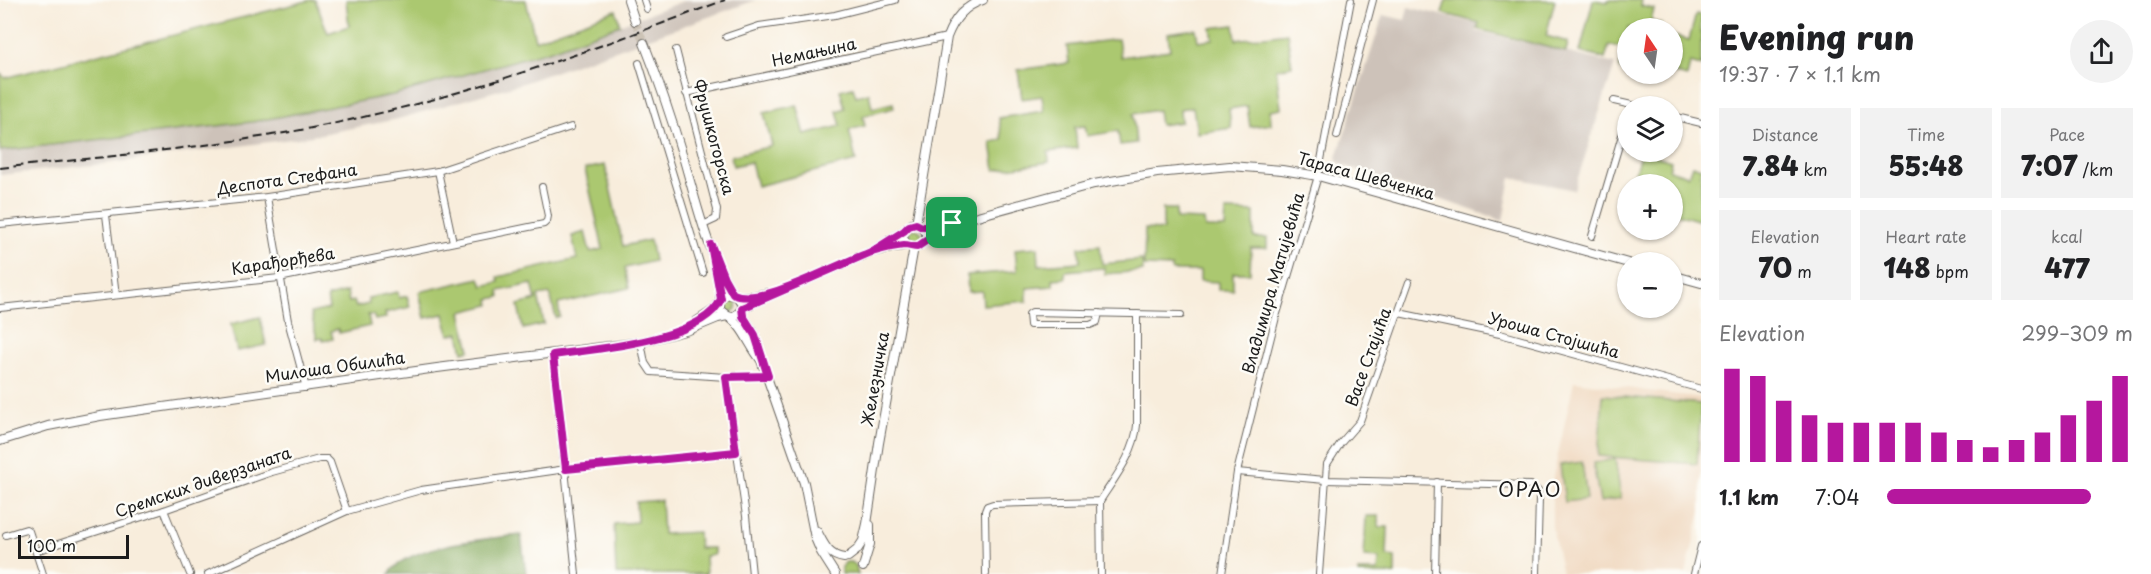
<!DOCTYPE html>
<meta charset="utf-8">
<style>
body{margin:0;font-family:"Playpen Sans",sans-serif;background:#f2f2f2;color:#202124;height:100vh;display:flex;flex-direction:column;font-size:22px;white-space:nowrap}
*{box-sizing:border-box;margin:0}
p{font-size:20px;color:#757577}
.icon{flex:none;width:33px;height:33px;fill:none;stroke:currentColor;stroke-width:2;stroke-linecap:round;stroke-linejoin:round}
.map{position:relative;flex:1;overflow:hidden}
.side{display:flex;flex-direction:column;background:#fff;width:450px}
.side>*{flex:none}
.needle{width:39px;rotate:347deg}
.fabs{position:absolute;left:1617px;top:18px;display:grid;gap:12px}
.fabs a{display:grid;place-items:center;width:66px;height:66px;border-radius:50%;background:#fff;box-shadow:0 2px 4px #0004;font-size:30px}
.scale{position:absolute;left:18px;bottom:15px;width:111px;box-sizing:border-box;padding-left:6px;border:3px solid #1c1c1c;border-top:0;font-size:16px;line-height:21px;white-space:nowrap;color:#1c1c1c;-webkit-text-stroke:4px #fdfcf7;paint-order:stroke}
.pin{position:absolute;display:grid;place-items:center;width:51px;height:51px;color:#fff;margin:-26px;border-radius:12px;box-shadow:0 3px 9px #0006}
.round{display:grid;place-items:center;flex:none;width:63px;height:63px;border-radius:32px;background:#f2f2f2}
.headline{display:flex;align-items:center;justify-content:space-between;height:102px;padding:0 18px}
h1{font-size:33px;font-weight:800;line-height:45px}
.metrics{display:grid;grid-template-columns:repeat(3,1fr);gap:9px;height:102px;padding:6px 18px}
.metrics div{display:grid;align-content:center;border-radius:0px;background:#f2f2f2;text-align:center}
.metrics b{font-size:26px;font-weight:800}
.metrics small{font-size:16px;font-weight:400}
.metrics p{font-size:16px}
.chart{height:168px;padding:12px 18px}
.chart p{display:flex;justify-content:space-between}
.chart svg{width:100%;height:108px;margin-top:6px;stroke:#b5179e;stroke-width:6}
ul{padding:0 18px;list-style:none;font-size:20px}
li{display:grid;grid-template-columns:96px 72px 1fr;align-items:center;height:45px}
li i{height:15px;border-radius:8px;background:#b5179e}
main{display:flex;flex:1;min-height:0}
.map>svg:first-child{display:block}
.built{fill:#efd6bc}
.industrial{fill:#cdc2b9}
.green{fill:#abc86f;stroke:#647246;stroke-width:1.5}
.forest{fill:#88ac62;stroke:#52643f;stroke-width:1.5}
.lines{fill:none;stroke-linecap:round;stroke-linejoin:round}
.tertiary-tunnel{stroke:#ccc3b6;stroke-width:8;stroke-dasharray:8 4;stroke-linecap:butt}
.minor-casing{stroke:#69655f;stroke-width:8}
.tertiary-casing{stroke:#69655f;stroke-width:10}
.minor{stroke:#fff;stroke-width:6}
.tertiary{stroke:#fff;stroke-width:8}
.rail{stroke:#1c1c1c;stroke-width:2;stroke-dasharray:9 4.5;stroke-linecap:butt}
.route-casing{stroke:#fff;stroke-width:12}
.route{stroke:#b5179e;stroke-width:8}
.labels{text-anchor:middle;stroke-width:5;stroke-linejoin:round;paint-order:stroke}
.street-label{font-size:16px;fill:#1c1c1c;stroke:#fdfcf7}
.quarter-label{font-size:20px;letter-spacing:1.5px;fill:#1c1c1c;stroke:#fdfcf7}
</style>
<main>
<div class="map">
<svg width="1701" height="574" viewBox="0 0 1701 574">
<rect width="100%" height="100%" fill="#fdfcf7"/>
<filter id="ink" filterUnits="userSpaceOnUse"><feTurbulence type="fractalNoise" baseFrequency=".0167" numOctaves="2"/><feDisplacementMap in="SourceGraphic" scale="12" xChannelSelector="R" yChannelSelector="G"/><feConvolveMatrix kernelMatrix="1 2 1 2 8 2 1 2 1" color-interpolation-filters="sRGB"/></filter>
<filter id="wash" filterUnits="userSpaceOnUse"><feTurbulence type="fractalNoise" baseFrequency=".008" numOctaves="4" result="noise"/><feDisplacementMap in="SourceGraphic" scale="24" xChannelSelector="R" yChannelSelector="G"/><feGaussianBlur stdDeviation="1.35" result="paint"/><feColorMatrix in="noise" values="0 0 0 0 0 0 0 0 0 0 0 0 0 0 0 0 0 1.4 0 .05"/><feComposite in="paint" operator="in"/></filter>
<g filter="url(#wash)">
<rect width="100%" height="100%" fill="#f8eddc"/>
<polygon class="built" points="1574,381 1701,398 1701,511 1686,574 1562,574 1552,526 1552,482"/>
<g class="industrial">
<polygon points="686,0 756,0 523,83 398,119 306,137 103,164 0,175 0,151 252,122 393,95 548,51"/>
<polygon points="1408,7 1477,24 1476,31 1615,64 1574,190 1511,177 1503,221 1342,165 1336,160 1383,15 1405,20"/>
</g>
<g class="green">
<polygon points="311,0 315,0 328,33 349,26 346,0 526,0 535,40 616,10 620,25 548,51 393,95 252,122 0,151 0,73 5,78"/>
<polygon points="1446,0 1555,0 1546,36 1568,42 1566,52 1477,29 1479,23 1442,13"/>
<polygon points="1593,0 1607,2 1608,0 1642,0 1641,6 1654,9 1651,21 1661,24 1659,28 1628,28 1627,71 1619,69 1624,48 1609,45 1605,59 1580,52"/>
<polygon points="1696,14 1701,15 1701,66 1690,63 1687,77 1673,73 1673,36 1689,40"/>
<polygon points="1234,25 1236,40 1287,33 1292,66 1276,69 1281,108 1270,110 1271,124 1250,127 1247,106 1229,109 1231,128 1197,133 1193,107 1180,109 1181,122 1160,125 1158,110 1133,114 1136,143 1120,145 1118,131 1087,136 1085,126 1075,127 1077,148 1048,152 1049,162 995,170 991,142 1002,140 999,118 1044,111 1042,96 1022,99 1018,70 1069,63 1067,46 1118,39 1121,57 1170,50 1168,33 1196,29 1198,41 1213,39 1211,28"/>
<polygon points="853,87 856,96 869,93 872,108 893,103 894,108 863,116 865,126 849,130 856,161 757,186 751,162 733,166 731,156 772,146 764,113 797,105 805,135 841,126 837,111 845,108 840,90"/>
<polygon points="1641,152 1671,161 1669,170 1688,176 1692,165 1701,168 1701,221 1673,213 1672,184 1650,184 1633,179"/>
<polygon points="605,165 623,246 650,240 654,261 625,268 629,288 558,304 560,317 556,318 550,294 538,296 544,324 523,329 518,305 536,300 532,284 499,291 500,297 489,299 490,305 461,312 470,350 463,352 459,333 449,335 444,314 425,318 419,292 480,278 483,286 499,282 498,277 577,259 572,236 585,232 590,252 603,249 585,169"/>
<polygon points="1163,209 1176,209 1176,219 1204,220 1205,228 1225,228 1226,211 1254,212 1254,238 1267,238 1267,248 1251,248 1250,273 1233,273 1233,290 1218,290 1218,282 1200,281 1200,271 1172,271 1172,267 1144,266 1145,229 1163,230"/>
<circle cx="915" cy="236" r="7"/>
<polygon points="1100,245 1102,264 1142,260 1143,271 1105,274 1104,268 1065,271 1065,278 1053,279 1053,286 1027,288 1027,301 983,305 982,291 968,292 967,275 1017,271 1015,249 1038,247 1039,265 1080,262 1079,247"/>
<polygon points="347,292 349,302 354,301 356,307 369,304 368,298 398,292 399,298 407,296 410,307 385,313 386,318 375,320 373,315 368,315 370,326 339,333 338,329 331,331 333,339 323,341 322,338 317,339 311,313 329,309 327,297"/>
<circle cx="730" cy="305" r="7"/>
<polygon points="260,317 266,345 237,351 231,324"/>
<polygon points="1603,395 1701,404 1697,464 1598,456"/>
<polygon points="1615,459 1621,498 1600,502 1593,463"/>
<polygon points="1582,462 1587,499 1565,502 1560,465"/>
<polygon points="661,500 663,534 698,532 699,548 714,548 714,555 705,556 706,574 616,574 614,524 637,522 636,502"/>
<polygon points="1366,516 1379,516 1379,527 1388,527 1387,556 1395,557 1395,574 1358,574 1358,571 1378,571 1379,558 1364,557"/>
<polygon points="846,562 851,562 856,565 858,574 841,574 841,567"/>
</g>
<path class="forest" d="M521 535 526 574H389C408 544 487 539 521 535Z"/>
</g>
<g filter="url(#ink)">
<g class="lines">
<polyline class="tertiary-tunnel" points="635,21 644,43"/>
<defs>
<g id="minor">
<polyline points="644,0 647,9"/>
<polyline points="726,37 759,26 835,15 895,0"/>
<polyline points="676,50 717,210 716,219 703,225"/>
<polyline points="639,63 703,273"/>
<polyline points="686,93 947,37"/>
<polyline points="1614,101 1636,106"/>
<polyline points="1672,116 1701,123"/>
<polyline points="1337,136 1373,0"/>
<polyline points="438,171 453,242"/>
<polyline points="267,197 288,321 306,388"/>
<polyline points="106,215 116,295"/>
<polyline points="0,224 267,197 438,171 571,127"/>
<polyline points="1592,236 1628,115"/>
<polyline points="0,308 279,278 544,224 547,221 548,216 542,187"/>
<polyline points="1099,313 1097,322 1090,325 1030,325 1029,314 1032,312 1181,315"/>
<polyline points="1399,313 1500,334 1701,389"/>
<polyline points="641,342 645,363 651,372 726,377 768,376"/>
<polyline points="553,355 576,574"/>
<polyline points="726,377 746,516 752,574"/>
<polyline points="1237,472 1325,480 1531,485 1538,491 1539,498 1537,574"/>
<polyline points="1100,501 1101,574"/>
<polyline points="164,510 190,574"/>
<polyline points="6,535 26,529 29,531 43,574"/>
<polyline points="36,551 164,510 272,472 319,459 327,459 330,462 347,511"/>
<polyline points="208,574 347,511 421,490 566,469 736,452"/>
<path d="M986 574 985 511 987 506 993 504 1100 501C1114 479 1135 453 1137 425V314"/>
<polyline points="1222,574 1237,472 1276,317 1318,176 1351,0"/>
<polyline points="1319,574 1327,464 1340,444 1360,421 1409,282"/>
<polyline points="1435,574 1437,482"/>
<polyline points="1694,574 1701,546"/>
</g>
<g id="tertiary">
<polyline points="628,0 635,21"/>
<path d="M644 43C659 81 672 120 684 160 697 205 708 254 733 294"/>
<path d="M916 224 947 37C954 19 964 6 983 0"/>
<polyline points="922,227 952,223 1094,184 1157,173 1230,166 1282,170 1318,176 1628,263"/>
<polyline points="926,240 926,233 919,225 912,224 904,231 903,238 907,245 917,247 948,225"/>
<polyline points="876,249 904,231"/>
<path d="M715 266 720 287V310L729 317C737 316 742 312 742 304L737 296 728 294 721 299"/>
<polyline points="1672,275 1701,283"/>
<polyline points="737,296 754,296 768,293"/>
<polyline points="742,308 871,252 907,245"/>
<polyline points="741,309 743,316 755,335 761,360 804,483 815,538 821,552 835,574"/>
<path d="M729 317C744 327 749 346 761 360"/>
<polyline points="697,321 714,310 719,303"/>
<polyline points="0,441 48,426 100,416 437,368 641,342 689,330 718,318 727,316"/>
<path d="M817 531C824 544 828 556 844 558"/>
<polyline points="848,557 857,550 863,541 867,524 879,443 914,247"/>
<polyline points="863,567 870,544 870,525"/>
</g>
</defs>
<use href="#minor" class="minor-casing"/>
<use href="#tertiary" class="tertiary-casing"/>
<use href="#minor" class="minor"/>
<use href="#tertiary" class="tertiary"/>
<path class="rail" d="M0 168C120 155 241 145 359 118 484 90 605 45 725 0"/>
</g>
</g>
<g class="lines" filter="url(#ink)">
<defs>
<path id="route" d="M952 223 917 247C913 247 909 245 904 245 894 246 882 249 872 252 840 261 764 308 733 294L724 278 711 245 721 299C703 341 594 349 553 355L566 469 736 452 726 377 768 376 755 335 743 316 742 308 871 252 904 231 909 226 916 224 922 227 952 223"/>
</defs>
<use href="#route" class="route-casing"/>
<use href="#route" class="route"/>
</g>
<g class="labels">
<g class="street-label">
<text transform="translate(814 52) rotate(-12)" y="6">Немањина</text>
<text transform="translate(714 137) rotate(75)" y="6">Фрушкогорска</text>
<text transform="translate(1366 176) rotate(15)" y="6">Тараса Шевченка</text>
<text transform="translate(287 179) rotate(-8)" y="6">Деспота Стефана</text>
<text transform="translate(283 261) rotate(-9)" y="6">Карађорђева</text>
<text transform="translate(1273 283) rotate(-74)" y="6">Владимира Матијевића</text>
<text transform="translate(1554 335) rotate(15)" y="6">Уроша Стојшића</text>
<text transform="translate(1368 357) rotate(-70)" y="6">Васе Стајића</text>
<text transform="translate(335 367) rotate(-8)" y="6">Милоша Обилића</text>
<text transform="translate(875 379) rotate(-80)" y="6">Железничка</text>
<text transform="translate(203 482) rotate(-19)" y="6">Сремских диверзаната</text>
</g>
<g class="quarter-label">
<text x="1530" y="497">ОРАО</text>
</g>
</g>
</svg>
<div class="fabs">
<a><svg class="needle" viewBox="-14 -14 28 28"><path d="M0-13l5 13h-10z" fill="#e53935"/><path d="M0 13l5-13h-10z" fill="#757577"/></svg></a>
<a><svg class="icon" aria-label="layers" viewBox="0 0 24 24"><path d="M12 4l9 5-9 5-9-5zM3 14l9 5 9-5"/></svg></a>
<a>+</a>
<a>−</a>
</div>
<div class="scale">100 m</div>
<div class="pin" style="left:952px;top:223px;background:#1e9e55"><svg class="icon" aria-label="arrive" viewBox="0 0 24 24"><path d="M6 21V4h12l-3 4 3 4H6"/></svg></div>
</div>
<section class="side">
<div class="headline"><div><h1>Evening run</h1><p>19:37 · 7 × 1.1 km</p></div><a class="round"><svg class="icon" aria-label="share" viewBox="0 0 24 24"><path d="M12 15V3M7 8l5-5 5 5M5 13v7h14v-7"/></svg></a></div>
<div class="metrics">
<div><p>Distance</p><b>7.84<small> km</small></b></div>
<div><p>Time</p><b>55:48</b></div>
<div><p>Pace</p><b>7:07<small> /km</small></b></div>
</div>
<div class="metrics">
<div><p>Elevation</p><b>70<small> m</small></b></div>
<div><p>Heart rate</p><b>148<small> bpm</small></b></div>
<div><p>kcal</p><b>477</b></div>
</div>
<div class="chart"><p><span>Elevation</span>299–309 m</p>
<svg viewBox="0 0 160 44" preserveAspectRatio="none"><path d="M5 44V6M15 44V9M25 44V19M35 44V25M45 44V28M55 44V28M65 44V28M75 44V28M85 44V32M95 44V35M105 44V38M115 44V35M125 44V32M135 44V25M145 44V19M155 44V9"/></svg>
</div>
<ul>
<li><b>1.1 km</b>7:04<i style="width:83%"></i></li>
</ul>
</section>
</main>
